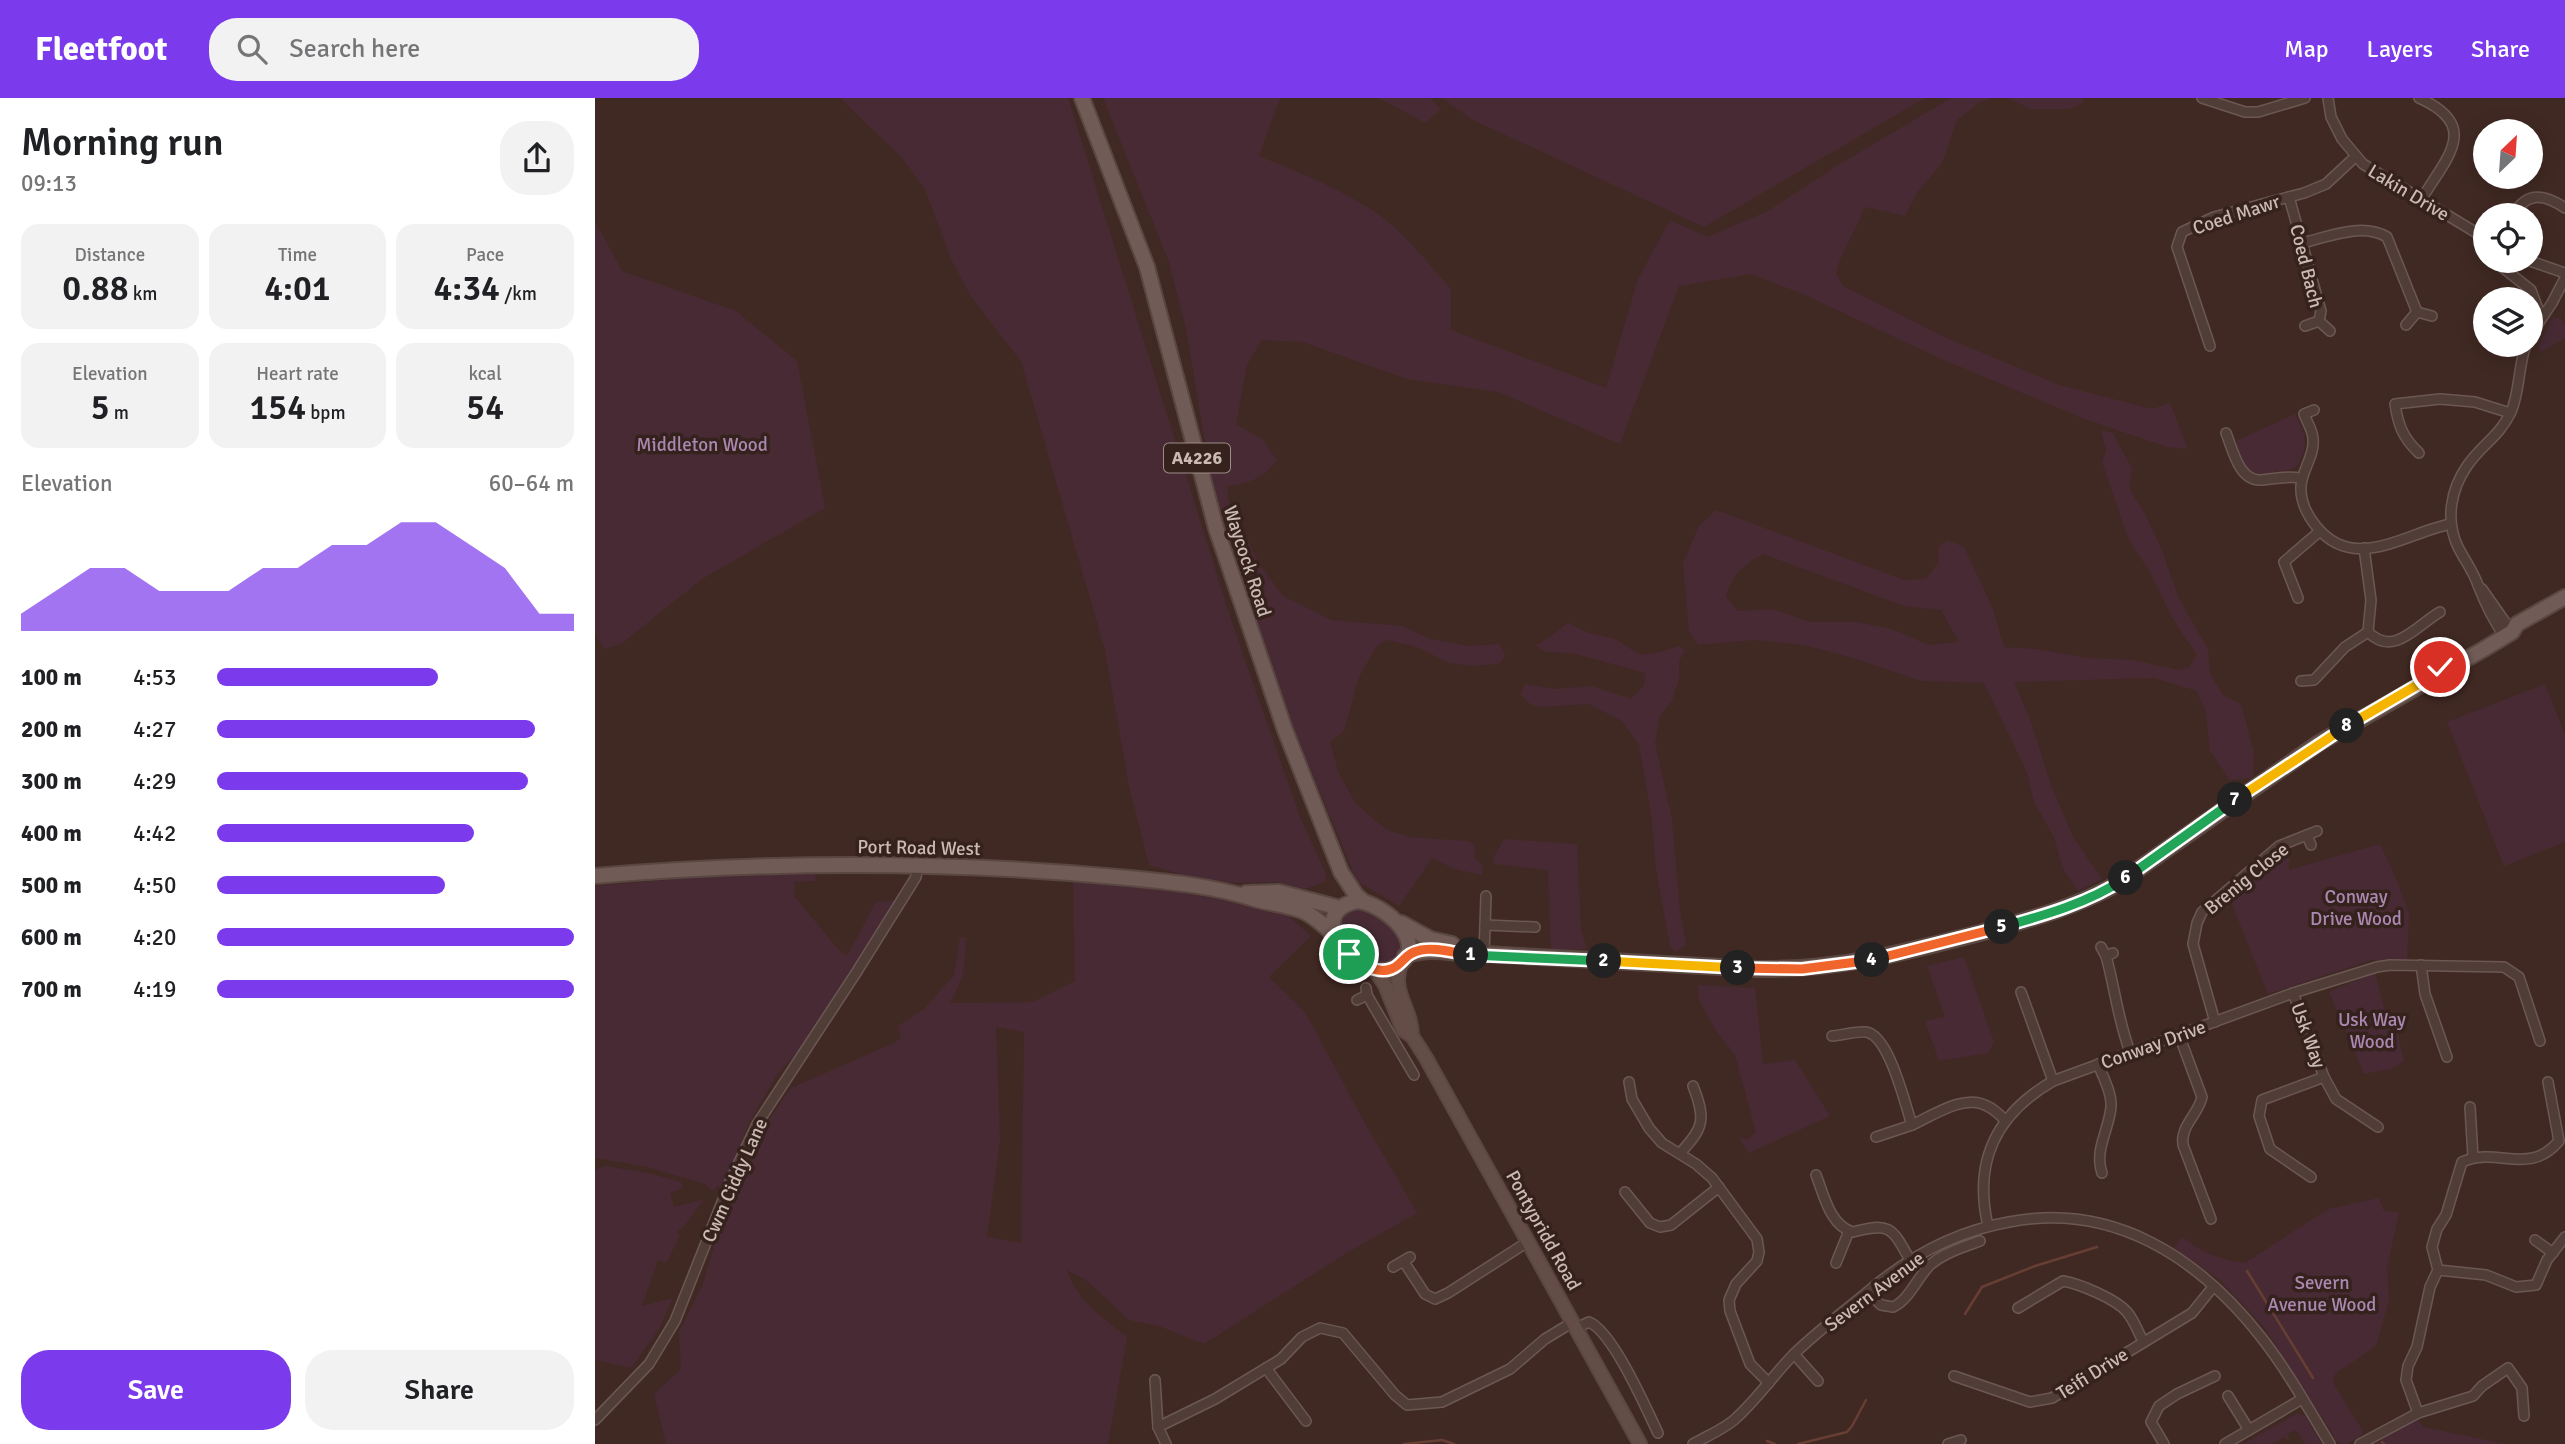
<!DOCTYPE html>
<meta charset="utf-8">
<style>
body{margin:0;font-family:Signika,sans-serif;background:#f2f2f2;color:#202124;height:100vh;display:flex;flex-direction:column;font-size:26px;white-space:nowrap}
*{box-sizing:border-box;margin:0}
p{font-size:23px;color:#757577}
.icon{flex:none;width:38px;height:38px;fill:none;stroke:currentColor;stroke-width:2;stroke-linecap:round;stroke-linejoin:round}
.map{position:relative;flex:1;overflow:hidden}
.side{display:flex;flex-direction:column;background:#fff;width:595px}
.side>*{flex:none}
.needle{width:46px;rotate:25deg}
.fabs{position:absolute;left:1878px;top:21px;display:grid;gap:14px}
.fabs a{display:grid;place-items:center;width:70px;height:70px;border-radius:50%;background:#fff;box-shadow:0 4px 18px #0003;font-size:35px}
.pin{position:absolute;display:grid;place-items:center;width:60px;height:60px;color:#fff;margin:-30px;border:4px solid #fff;border-radius:50%;box-shadow:0 2px 7px #0007}
.km{position:absolute;width:35px;height:35px;margin:-18px;border-radius:50%;background:#222;color:#fff;font-size:19px;line-height:35px;text-align:center}
.round{display:grid;place-items:center;flex:none;width:74px;height:74px;border-radius:28px;background:#f2f2f2}
.headline{display:flex;align-items:center;justify-content:space-between;height:119px;padding:0 21px}
h1{font-size:38px;font-weight:600;line-height:52px}
.figures{display:grid;grid-template-columns:repeat(3,1fr);gap:10px;height:119px;padding:7px 21px}
.figures div{display:grid;align-content:center;border-radius:18px;background:#f2f2f2;text-align:center}
.figures b{font-size:35px;font-weight:600}
.figures small{font-size:19px;font-weight:400}
.figures p{font-size:19px}
.chart{height:196px;padding:14px 21px}
.chart p{display:flex;justify-content:space-between}
.chart svg{width:100%;height:126px;margin-top:7px;fill:#7c3aed;opacity:.7}
.action{display:flex;gap:14px;margin-top:auto;padding:14px 21px}
.action a{flex:1;height:80px;border-radius:28px;background:#7c3aed;color:#fff;font-size:28px;font-weight:600;line-height:80px;text-align:center}
.action a+a{background:#f2f2f2;color:#202124}
ul{padding:0 21px;list-style:none;font-size:23px}
li{display:grid;grid-template-columns:112px 84px 1fr;align-items:center;height:52px}
li i{height:18px;border-radius:9px;background:#7c3aed}
header{display:flex;align-items:center;gap:42px;box-sizing:border-box;height:98px;padding:0 35px;background:#7c3aed;color:#fff}
header strong{font-size:33px}
nav{display:flex;gap:38px;margin-inline-start:auto;font-size:24px}
.search{width:490px;height:63px;background:#f2f2f2;display:flex;align-items:center;gap:18px;box-sizing:border-box;padding:0 24px;border-radius:28px;color:#757577;font-size:26px}
main{display:flex;flex:1;min-height:0}
.map>svg:first-child{display:block}
.green{fill:#472a34;fill-rule:evenodd}
.lines{fill:none;stroke-linecap:round;stroke-linejoin:round}
.stream{stroke:#673e34;stroke-width:2.5}
.minor-casing{stroke:#6b5853;stroke-width:12}
.secondary-casing{stroke:#5a4741;stroke-width:16}
.primary-casing{stroke:#5a4741;stroke-width:18}
.minor{stroke:#513d38;stroke-width:9}
.secondary{stroke:#644d46;stroke-width:12}
.primary{stroke:#715b56;stroke-width:14}
.split-1-casing{stroke:#fff;stroke-width:14}
.split-2-casing{stroke:#fff;stroke-width:14}
.split-3-casing{stroke:#fff;stroke-width:14}
.split-4-casing{stroke:#fff;stroke-width:14}
.split-5-casing{stroke:#fff;stroke-width:14}
.split-6-casing{stroke:#fff;stroke-width:14}
.split-7-casing{stroke:#fff;stroke-width:14}
.split-8-casing{stroke:#fff;stroke-width:14}
.split-9-casing{stroke:#fff;stroke-width:14}
.split-1{stroke:#f0652b;stroke-width:9}
.split-2{stroke:#22a559;stroke-width:9}
.split-3{stroke:#f5b400;stroke-width:9}
.split-4{stroke:#f0652b;stroke-width:9}
.split-5{stroke:#f0652b;stroke-width:9}
.split-6{stroke:#22a559;stroke-width:9}
.split-7{stroke:#22a559;stroke-width:9}
.split-8{stroke:#f5b400;stroke-width:9}
.split-9{stroke:#f5b400;stroke-width:9}
.labels{text-anchor:middle;stroke-width:7;stroke-linejoin:round;paint-order:stroke}
.shield{fill:#36221d;stroke:#9e8c87;stroke-width:2}
.shield-label{font-size:18px;font-weight:bold;fill:#cbbab4}
.street-label{font-size:19px;fill:#cbbab4;stroke:#36221d}
.park-label{font-size:19px;fill:#ab88b1;stroke:#36221d}
</style>
<header>
<strong>Fleetfoot</strong>
<div class="search"><svg class="icon" aria-label="search" viewBox="0 0 24 24"><circle cx="10" cy="10" r="6"/><path d="M15 15l6 6"/></svg>Search here</div>
<nav><a>Map</a><a>Layers</a><a>Share</a></nav>
</header>
<main>
<section class="side">
<div class="headline"><div><h1>Morning run</h1><p>09:13</p></div><a class="round"><svg class="icon" aria-label="share" viewBox="0 0 24 24"><path d="M12 15V3M7 8l5-5 5 5M5 13v7h14v-7"/></svg></a></div>
<div class="figures">
<div><p>Distance</p><b>0.88<small> km</small></b></div>
<div><p>Time</p><b>4:01</b></div>
<div><p>Pace</p><b>4:34<small> /km</small></b></div>
</div>
<div class="figures">
<div><p>Elevation</p><b>5<small> m</small></b></div>
<div><p>Heart rate</p><b>154<small> bpm</small></b></div>
<div><p>kcal</p><b>54</b></div>
</div>
<div class="chart"><p><span>Elevation</span>60–64 m</p>
<svg viewBox="0 0 160 44" preserveAspectRatio="none"><path d="M0 44V38L10 30L20 22L30 22L40 30L50 30L60 30L70 22L80 22L90 14L100 14L110 6L120 6L130 14L140 22L150 38L160 38V44z"/></svg>
</div>
<ul>
<li><b>100 m</b>4:53<i style="width:62%"></i></li>
<li><b>200 m</b>4:27<i style="width:89%"></i></li>
<li><b>300 m</b>4:29<i style="width:87%"></i></li>
<li><b>400 m</b>4:42<i style="width:72%"></i></li>
<li><b>500 m</b>4:50<i style="width:64%"></i></li>
<li><b>600 m</b>4:20<i style="width:100%"></i></li>
<li><b>700 m</b>4:19<i style="width:100%"></i></li>
</ul>
<div class="action"><a>Save</a><a>Share</a></div>
</section>
<div class="map">
<svg width="1970" height="1346" viewBox="0 0 1970 1346">
<rect width="100%" height="100%" fill="#412923"/>
<g class="green">
<polygon points="245,0 473,0 636,522 705,719 731,776 730,784 710,791 681,784 638,785 588,777 554,767 534,688 510,552 426,263 377,200 357,163 330,91 307,60"/>
<path d="M508 0H685L664 58C703 74 744 90 780 114 809 134 832 164 856 191V232L1011 290 1043 181 1075 122 1112 139 1173 113 1240 69 1356 0H1396L1387 3 1362 22 1347 65 1321 96 1310 118 1270 109C1261 132 1247 151 1241 175L1248 188 1347 238 1464 287 1557 311 1575 305 1593 351 1572 349 1490 321 1342 259 1208 196 1156 176 1084 188 1025 346 903 294 812 281 708 244 667 242 652 267 641 326 667 341 682 362C667 381 655 385 632 388L633 402 644 426 665 467 688 498 736 522 807 528 835 541 873 548 904 546 910 557 904 566 878 568 854 565 822 549 792 542 781 549 764 579 749 633 735 644 743 673 760 705 792 732 815 739 872 743 879 746 880 761 888 767 887 777 860 771 837 760 804 808 762 783 697 627 617 387 591 230 574 164Z"/>
<polygon points="784,0 835,0 846,11 830,25"/>
<polygon points="847,0 1330,0 1109,129 876,21"/>
<polygon points="1413,0 1488,0 1488,5 1474,11 1436,11"/>
<polygon points="0,123 27,173 141,213 202,263 230,410 107,481 26,546 9,551 0,536"/>
<polygon points="1958,219 1965,220 1970,228 1970,240 1946,254 1943,248"/>
<path d="M1700 316C1708 332 1714 343 1706 360 1705 363 1704 367 1700 369 1691 375 1679 371 1668 377L1652 372 1641 348 1643 342Z"/>
<path d="M1506 332 1518 335 1537 371 1534 390 1549 414 1567 452 1584 501 1613 551 1615 576 1628 597 1646 606 1659 655 1658 680 1635 682 1615 653 1611 614 1602 593 1558 580 1419 584 1435 621 1456 687 1478 739 1507 781 1483 793 1468 771 1459 739 1439 704 1432 674 1389 585 1326 583 1255 559 1209 547 1160 542 1103 547 1094 533 1088 466 1104 428 1121 412 1309 482 1331 481 1343 465 1344 448 1353 442 1369 449 1398 511 1409 549 1441 551 1494 560 1538 562 1584 572 1594 569 1602 557 1577 520 1555 474 1534 442 1507 364 1511 352ZM1168 456 1309 508 1346 512 1364 544 1333 547 1297 531 1261 524H1215L1178 511 1142 513 1131 498C1138 476 1148 467 1168 456Z"/>
<path d="M974 525 991 534 1020 541 1045 557 1065 554 1084 548 1090 552 1084 563V581L1077 603 1065 618 1060 645 1077 722 1085 813 1091 846 1081 854 1075 848 1061 770 1056 715 1044 647 1027 623 994 606 946 609 935 606 925 596 930 586 959 591 997 588 1036 601 1049 587 1050 575 977 555 951 554 940 547C955 542 961 532 974 525Z"/>
<polygon points="1950,586 1970,637 1970,744 1909,768 1852,624"/>
<polygon points="909,741 982,746 986,832 992,851 956,852 953,772 899,766 898,761"/>
<polygon points="1785,746 1803,785 1814,816 1812,862 1777,862 1673,896 1632,794 1639,786 1694,747 1694,772"/>
<polygon points="220,773 221,783 199,784 200,799 243,851 252,858 281,804 301,802 280,838 209,947 182,977 154,1025 128,1091 123,1088 117,1093 110,1086 53,1069 0,1060 0,788 163,774"/>
<path d="M478 784 569 791 689 814 716 838 674 879 710 914 771 1027 822 1115 750 1156 609 1246 564 1228 534 1222 491 1182 472 1172C481 1202 508 1220 532 1239L513 1346H71L59 1296 86 1271 84 1234 107 1188 135 1096 160 1042 196 990 299 945 306 940 303 928 329 911 359 877 365 839 371 840 368 878 355 905 438 904 480 883ZM401 929 429 934 426 1145 392 1139 405 1042Z"/>
<path d="M763 809C782 815 807 828 806 851 795 880 753 858 746 836 745 832 745 828 745 825L751 814Z"/>
<polygon points="1369,859 1399,944 1393,955 1344,963 1330,923 1350,919 1332,868"/>
<polygon points="1780,874 1789,910 1799,920 1809,963 1796,971 1769,976 1734,894"/>
<polygon points="1103,887 1160,890 1168,966 1200,962 1235,1018 1154,1055 1144,1040 1154,1041 1161,1034 1140,957 1120,931 1104,902"/>
<path d="M10 1068 53 1075 86 1084 88 1090 75 1095 79 1109 110 1101C99 1111 94 1126 82 1134L85 1138 71 1165 63 1162 47 1208 78 1200 64 1231 36 1270 0 1262V1072Z"/>
<path d="M1784 1100 1789 1113 1804 1114 1792 1171 1794 1202 1781 1248 1740 1276 1738 1285 1768 1333 1767 1337 1753 1346H1746L1742 1343 1669 1229 1625 1182 1579 1150 1587 1139C1606 1154 1625 1162 1650 1165L1733 1111Z"/>
<polygon points="1703,1315 1710,1318 1727,1346 1710,1346 1701,1332 1692,1336 1694,1341 1692,1342 1689,1339 1678,1346 1648,1346"/>
<polygon points="1821,1320 1828,1329 1911,1346 1780,1346"/>
</g>
<g class="lines">
<g class="stream">
<polyline points="1652,1173 1718,1280"/>
<polyline points="1370,1216 1387,1189 1440,1168 1502,1149"/>
<polyline points="1172,1343 1180,1346"/>
<polyline points="1787,1344 1789,1346"/>
<polyline points="809,1346 847,1342 859,1346"/>
<polyline points="1203,1346 1252,1334 1257,1328 1271,1302"/>
</g>
<defs>
<g id="minor">
<polyline points="1607,0 1650,14 1663,14 1710,0"/>
<polyline points="1733,0 1736,19 1747,41 1768,66 1890,140"/>
<path d="M1824 0C1887 28 1851 60 1826 102"/>
<polyline points="1694,99 1726,213 1724,223 1710,228"/>
<path d="M1918 117C1932 93 1949 96 1970 110"/>
<path d="M1707 145C1733 139 1767 124 1792 139L1822 214 1811 227"/>
<polyline points="1935,163 1970,175"/>
<polyline points="1907,169 1936,192 1946,219"/>
<polyline points="1822,214 1837,218"/>
<polyline points="1724,223 1735,233"/>
<polyline points="1936,236 1957,205 1970,180"/>
<polyline points="1615,248 1582,149 1587,134 1619,119 1709,95 1731,86 1760,59"/>
<path d="M1719 312 1709 316C1712 324 1718 333 1718 341 1720 357 1707 372 1706 388 1705 402 1712 417 1721 428 1759 476 1812 434 1856 426"/>
<path d="M1631 335C1638 352 1644 384 1667 382 1681 380 1692 378 1707 380"/>
<path d="M1824 355C1808 340 1803 327 1800 306L1845 301 1880 304 1915 315"/>
<path d="M1769 450 1776 502 1773 534C1799 560 1822 527 1845 514"/>
<polyline points="1887,491 1917,534"/>
<polyline points="1703,500 1689,464 1725,433"/>
<path d="M1910 539C1898 522 1890 505 1883 487 1878 473 1869 461 1863 449 1850 422 1856 391 1872 368 1886 347 1904 339 1916 314 1925 293 1923 269 1931 247"/>
<polyline points="1706,583 1719,582 1750,549 1773,534"/>
<polyline points="1712,737 1716,747"/>
<polyline points="890,827 940,829"/>
<polyline points="1506,849 1511,858 1518,855"/>
<polyline points="889,856 891,798"/>
<path d="M1511 858C1520 891 1523 922 1535 954"/>
<polyline points="1826,867 1830,896 1852,959"/>
<polyline points="1426,894 1458,983"/>
<polyline points="1698,895 1729,979 1741,1001 1783,1029"/>
<polyline points="772,897 819,977"/>
<polyline points="762,902 772,897 771,890"/>
<polyline points="1620,924 1598,846 1602,825 1607,814 1684,748 1722,733"/>
<path d="M1584 937 1607 999C1603 1017 1585 1028 1588 1047L1616 1121"/>
<path d="M1237 938C1248 937 1261 933 1271 934 1294 937 1310 1006 1317 1027 1337 1018 1370 995 1392 1008 1399 1011 1405 1017 1410 1022"/>
<path d="M1503 966C1508 979 1517 995 1516 1009 1514 1032 1499 1052 1507 1075"/>
<polyline points="1034,984 1037,1001 1054,1030 1067,1045 1101,1066 1117,1080 1162,1141 1164,1154 1162,1163 1141,1186 1134,1202 1135,1213 1155,1266 1174,1285"/>
<polyline points="1875,1009 1878,1059"/>
<polyline points="1281,1039 1317,1027"/>
<path d="M1085 1055C1109 1030 1111 1021 1098 988"/>
<path d="M1221 1077C1229 1097 1235 1128 1258 1134 1296 1124 1297 1130 1315 1162"/>
<polyline points="1716,1079 1675,1051 1664,1018 1667,1002 1729,979"/>
<polyline points="1030,1094 1055,1125 1065,1129 1076,1127 1124,1089"/>
<path d="M1393 1128C1378 1063 1401 1016 1458 983L1698 895 1782 869 1795 867 1909 869 1924 879 1945 943"/>
<polyline points="1940,1142 1958,1155"/>
<polyline points="809,1164 830,1196 840,1201 853,1195 934,1143"/>
<polyline points="1241,1165 1254,1133"/>
<polyline points="798,1169 815,1159"/>
<polyline points="1843,1172 1891,1177 1921,1189 1941,1187 1952,1162 1970,1139"/>
<path d="M1273 1194 1286 1207 1298 1209C1314 1202 1322 1180 1335 1167 1349 1155 1368 1149 1385 1143"/>
<path d="M1423 1210 1468 1183C1485 1186 1521 1201 1532 1214 1539 1222 1543 1234 1548 1243"/>
<path d="M981 1230 994 1224C1018 1234 1051 1310 1063 1335"/>
<polyline points="1199,1256 1223,1283"/>
<polyline points="671,1270 711,1323"/>
<polyline points="1359,1278 1435,1304 1457,1300 1597,1215 1618,1189"/>
<polyline points="560,1282 563,1329 571,1346"/>
<polyline points="1633,1298 1654,1332"/>
<path d="M1823 1315 1811 1282 1813 1268 1822 1249 1835 1189 1843 1172 1837 1149 1842 1131 1851 1117 1867 1064C1904 1048 1933 1079 1964 1043L1953 984"/>
<polyline points="0,1322 54,1266 80,1223 137,1079 162,1026 261,875 321,779 323,768"/>
<polyline points="563,1329 620,1301 686,1261 707,1239 725,1230 748,1235 800,1297 812,1307 847,1304 915,1271 950,1241 978,1224"/>
<path d="M1098 1346C1112 1338 1127 1332 1139 1322 1162 1302 1179 1276 1200 1255 1224 1232 1251 1212 1277 1190 1317 1157 1363 1133 1414 1124 1518 1104 1603 1159 1666 1239 1692 1272 1713 1310 1735 1346"/>
<polyline points="1353,1346 1366,1342"/>
<polyline points="1569,1346 1556,1324 1564,1308 1582,1296 1620,1278"/>
<polyline points="1630,1346 1707,1301"/>
<polyline points="1765,1346 1823,1315 1878,1298 1887,1288 1913,1270 1927,1290 1929,1318"/>
</g>
<g id="secondary">
<path d="M807 863C794 894 817 909 817 938"/>
<polyline points="780,872 790,887 808,932 817,938 831,960 1045,1346"/>
</g>
<g id="primary">
<polyline points="487,0 552,169 621,430 690,632 746,774 761,797 769,804"/>
<path d="M0 778C178 763 357 763 534 780 576 784 618 788 659 801 676 806 694 807 710 814 721 820 730 828 739 837"/>
<polyline points="651,795 684,794 745,810"/>
<path d="M763 803C789 806 837 846 801 869 767 890 702 814 763 803Z"/>
<polyline points="806,825 835,841 857,846"/>
<path d="M810 858C839 847 859 858 889 856L1163 871C1243 872 1308 855 1385 835 1432 822 1479 810 1522 786L1724 645 1889 551 1917 534 1922 526 1970 499"/>
</g>
</defs>
<use href="#minor" class="minor-casing"/>
<use href="#secondary" class="secondary-casing"/>
<use href="#primary" class="primary-casing"/>
<use href="#minor" class="minor"/>
<use href="#secondary" class="secondary"/>
<use href="#primary" class="primary"/>
</g>
<g class="lines">
<defs>
<path id="split-1" d="M754 856C767 867 787 880 803 867 812 859 813 855 826 852 842 849 859 855 876 857"/>
<polyline id="split-2" points="876,857 1009,863"/>
<polyline id="split-3" points="1009,863 1143,870"/>
<polyline id="split-4" points="1143,870 1207,871 1277,862"/>
<polyline id="split-5" points="1277,862 1407,829"/>
<path id="split-6" d="M1407 829C1450 817 1493 805 1531 780"/>
<polyline id="split-7" points="1531,780 1640,702"/>
<polyline id="split-8" points="1640,702 1752,628"/>
<polyline id="split-9" points="1752,628 1841,576 1845,569"/>
</defs>
<use href="#split-1" class="split-1-casing"/>
<use href="#split-2" class="split-2-casing"/>
<use href="#split-3" class="split-3-casing"/>
<use href="#split-4" class="split-4-casing"/>
<use href="#split-5" class="split-5-casing"/>
<use href="#split-6" class="split-6-casing"/>
<use href="#split-7" class="split-7-casing"/>
<use href="#split-8" class="split-8-casing"/>
<use href="#split-9" class="split-9-casing"/>
<use href="#split-1" class="split-1"/>
<use href="#split-2" class="split-2"/>
<use href="#split-3" class="split-3"/>
<use href="#split-4" class="split-4"/>
<use href="#split-5" class="split-5"/>
<use href="#split-6" class="split-6"/>
<use href="#split-7" class="split-7"/>
<use href="#split-8" class="split-8"/>
<use href="#split-9" class="split-9"/>
</g>
<g class="labels">
<rect class="shield" x="569" y="345.5" width="66" height="29" rx="5"/>
<g class="shield-label">
<text x="602" y="366">A4226</text>
</g>
<g class="street-label">
<text transform="translate(1814 94) rotate(31)" y="7">Lakin Drive</text>
<text transform="translate(1641 116) rotate(-18)" y="7">Coed Mawr</text>
<text transform="translate(1712 168) rotate(76)" y="7">Coed Bach</text>
<text transform="translate(653 463) rotate(72)" y="7">Waycock Road</text>
<text transform="translate(324 749) rotate(1)" y="7">Port Road West</text>
<text transform="translate(1651 780) rotate(-39)" y="7">Brenig Close</text>
<text transform="translate(1714 937) rotate(70)" y="7">Usk Way</text>
<text transform="translate(1558 946) rotate(-20)" y="7">Conway Drive</text>
<text transform="translate(139 1082) rotate(-66)" y="7">Cwm Ciddy Lane</text>
<text transform="translate(949 1132) rotate(61)" y="7">Pontypridd Road</text>
<text transform="translate(1279 1193) rotate(-37)" y="7">Severn Avenue</text>
<text transform="translate(1497 1275) rotate(-32)" y="7">Teifi Drive</text>
</g>
<g class="park-label">
<text x="107" y="353">Middleton Wood</text>
<text x="1761" y="805">Conway<tspan x="1761" dy="22">Drive Wood</tspan></text>
<text x="1777" y="928">Usk Way<tspan x="1777" dy="22">Wood</tspan></text>
<text x="1727" y="1191">Severn<tspan x="1727" dy="22">Avenue Wood</tspan></text>
</g>
</g>
</svg>
<div class="fabs">
<a><svg class="needle" viewBox="-14 -14 28 28"><path d="M0-13l5 13h-10z" fill="#e53935"/><path d="M0 13l5-13h-10z" fill="#757577"/></svg></a>
<a><svg class="icon" aria-label="locate" viewBox="0 0 24 24"><circle cx="12" cy="12" r="6"/><path d="M12 2v4M12 18v4M2 12h4M18 12h4"/></svg></a>
<a><svg class="icon" aria-label="layers" viewBox="0 0 24 24"><path d="M12 4l9 5-9 5-9-5zM3 14l9 5 9-5"/></svg></a>
</div>
<div class="pin" style="left:754px;top:856px;background:#1e9e55"><svg class="icon" aria-label="arrive" viewBox="0 0 24 24"><path d="M6 21V4h12l-3 4 3 4H6"/></svg></div>
<div class="pin" style="left:1845px;top:569px;background:#d93025"><svg class="icon" aria-label="check" viewBox="0 0 24 24"><path d="M5 12l5 5 9-10"/></svg></div>
<b class="km" style="left:876px;top:857px">1</b>
<b class="km" style="left:1009px;top:863px">2</b>
<b class="km" style="left:1143px;top:870px">3</b>
<b class="km" style="left:1277px;top:862px">4</b>
<b class="km" style="left:1407px;top:829px">5</b>
<b class="km" style="left:1531px;top:780px">6</b>
<b class="km" style="left:1640px;top:702px">7</b>
<b class="km" style="left:1752px;top:628px">8</b>
</div>
</main>
